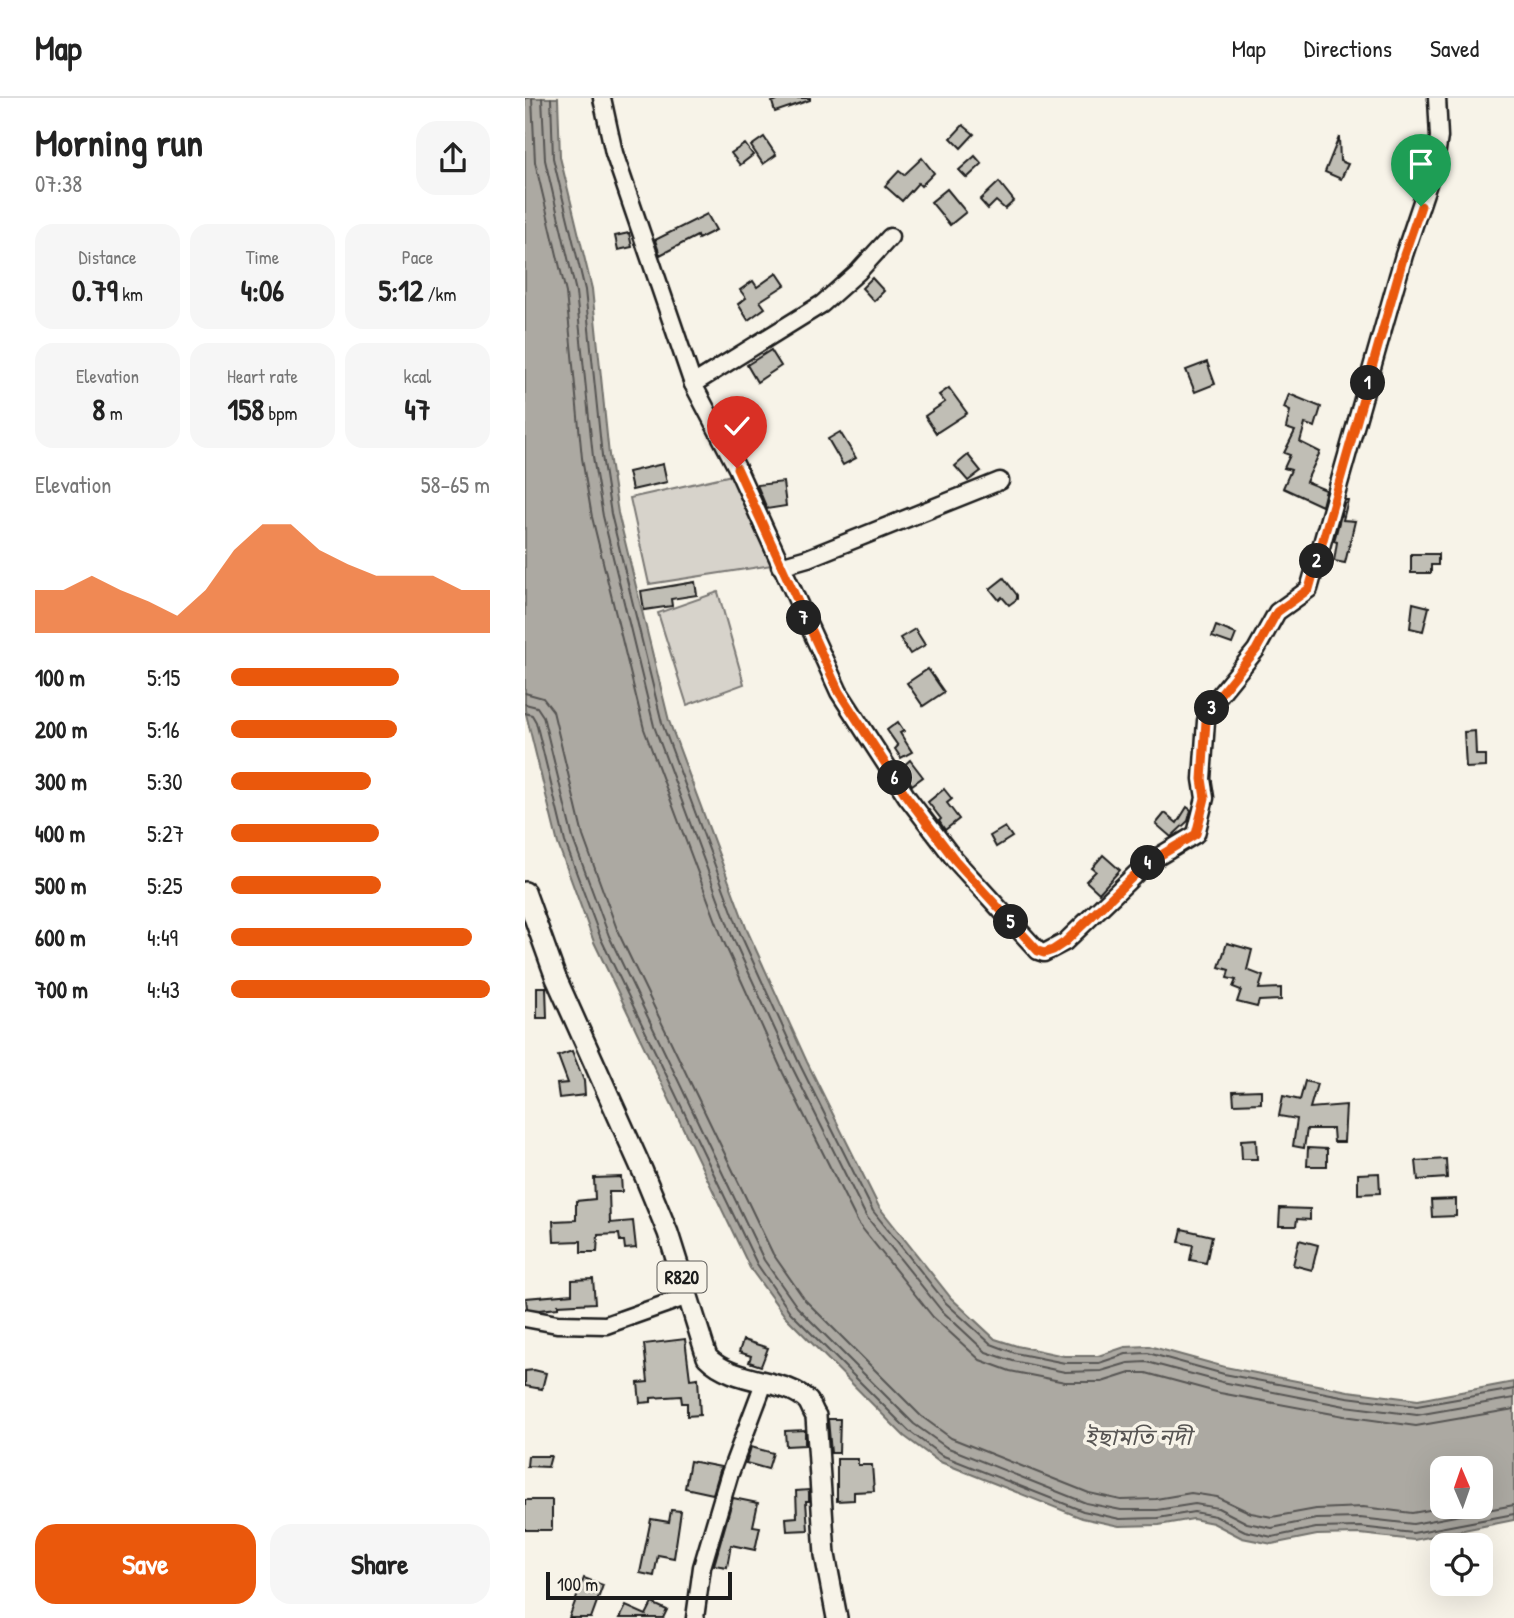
<!DOCTYPE html>
<meta charset="utf-8">
<style>
body{margin:0;font-family:"Patrick Hand","Noto Sans Bengali",sans-serif;background:#f6f6f6;color:#222;height:100vh;display:flex;flex-direction:column;font-size:26px;white-space:nowrap}
*{box-sizing:border-box;margin:0}
p{font-size:23px;color:#767676}
.icon{flex:none;width:38px;height:38px;fill:none;stroke:currentColor;stroke-width:2;stroke-linecap:round;stroke-linejoin:round}
.map{position:relative;flex:1;overflow:hidden}
.sheet{display:flex;flex-direction:column;background:#fff;width:525px}
.sheet>*{flex:none}
.needle{width:46px;rotate:358deg}
.fabs{position:absolute;left:905px;top:1358px;display:grid;gap:14px}
.fabs a{display:grid;place-items:center;width:63px;height:63px;border-radius:14px;background:#fff;box-shadow:0 7px 28px #0002;font-size:35px}
.scale{position:absolute;left:21px;bottom:18px;width:186px;box-sizing:border-box;padding-left:7px;border:4px solid #1c1c1c;border-top:0;font-size:19px;line-height:24px;white-space:nowrap;color:#1c1c1c;-webkit-text-stroke:5px #f7f3e8;paint-order:stroke}
.pin{position:absolute;display:grid;place-items:center;width:60px;height:60px;color:#fff;margin:-72px -30px;border-radius:50% 50% 50% 0;rotate:-45deg;box-shadow:0 0 7px #0007}
.pin .icon{rotate:45deg}
.km{position:absolute;width:35px;height:35px;margin:-18px;border-radius:50%;background:#222;color:#fff;font-size:19px;line-height:35px;text-align:center}
.round{display:grid;place-items:center;flex:none;width:74px;height:74px;border-radius:21px;background:#f6f6f6}
.summary{display:flex;align-items:center;justify-content:space-between;height:119px;padding:0 35px}
h1{font-size:38px;font-weight:700;line-height:52px}
.figures{display:grid;grid-template-columns:repeat(3,1fr);gap:10px;height:119px;padding:7px 35px}
.figures div{display:grid;align-content:center;border-radius:18px;background:#f6f6f6;text-align:center}
.figures b{font-size:30px;font-weight:700}
.figures small{font-size:19px;font-weight:400}
.figures p{font-size:19px}
.chart{height:196px;padding:14px 35px}
.chart p{display:flex;justify-content:space-between}
.chart svg{width:100%;height:126px;margin-top:7px;fill:#ea580c;opacity:.7}
.cta{display:flex;gap:14px;margin-top:auto;padding:14px 35px}
.cta a{flex:1;height:80px;border-radius:21px;background:#ea580c;color:#fff;font-size:28px;font-weight:700;line-height:80px;text-align:center}
.cta a+a{background:#f6f6f6;color:#222}
ul{padding:0 35px;list-style:none;font-size:23px}
li{display:grid;grid-template-columns:112px 84px 1fr;align-items:center;height:52px}
li i{height:18px;border-radius:9px;background:#ea580c}
header{display:flex;align-items:center;gap:42px;box-sizing:border-box;height:98px;padding:0 35px;background:#fff;border-bottom:2px solid #e0e0e0}
header strong{font-size:33px}
nav{display:flex;gap:38px;margin-inline-start:auto;font-size:24px}
main{display:flex;flex:1;min-height:0}
.map>svg:first-child{display:block}
.green{fill:#d7d3cb;stroke:#7a7874;stroke-width:2}
.water{fill:#aca9a2;stroke:#72716c;stroke-width:2;fill-rule:evenodd}
.lines{fill:none;stroke-linecap:round;stroke-linejoin:round}
.shore{stroke:#565452;stroke-width:2}
.building{fill:#c0beb5;stroke:#1c1c1c;stroke-width:2}
.minor-casing{stroke:#1c1c1c;stroke-width:21}
.major-casing{stroke:#1c1c1c;stroke-width:24}
.minor{stroke:#f7f3e8;stroke-width:16}
.major{stroke:#f7f3e8;stroke-width:19}
.route-casing{stroke:#fff;stroke-width:14}
.route{stroke:#ea580c;stroke-width:9}
.labels{text-anchor:middle;stroke-width:7;stroke-linejoin:round;paint-order:stroke}
.shield{fill:#f7f3e8;stroke:#5e5c59;stroke-width:2}
.shield-label{font-size:19px;font-weight:bold;fill:#1c1c1c}
.water-label{font-size:23px;font-style:italic;fill:#565452;stroke:#f7f3e8}
</style>
<header>
<strong>Map</strong>
<nav><a>Map</a><a>Directions</a><a>Saved</a></nav>
</header>
<main>
<section class="sheet">
<div class="summary"><div><h1>Morning run</h1><p>07:38</p></div><a class="round"><svg class="icon" aria-label="share" viewBox="0 0 24 24"><path d="M12 15V3M7 8l5-5 5 5M5 13v7h14v-7"/></svg></a></div>
<div class="figures">
<div><p>Distance</p><b>0.79<small> km</small></b></div>
<div><p>Time</p><b>4:06</b></div>
<div><p>Pace</p><b>5:12<small> /km</small></b></div>
</div>
<div class="figures">
<div><p>Elevation</p><b>8<small> m</small></b></div>
<div><p>Heart rate</p><b>158<small> bpm</small></b></div>
<div><p>kcal</p><b>47</b></div>
</div>
<div class="chart"><p><span>Elevation</span>58–65 m</p>
<svg viewBox="0 0 160 44" preserveAspectRatio="none"><path d="M0 44V29L10 29L20 24L30 29L40 33L50 38L60 29L70 15L80 6L90 6L100 15L110 20L120 24L130 24L140 24L150 29L160 29V44z"/></svg>
</div>
<ul>
<li><b>100 m</b>5:15<i style="width:65%"></i></li>
<li><b>200 m</b>5:16<i style="width:64%"></i></li>
<li><b>300 m</b>5:30<i style="width:54%"></i></li>
<li><b>400 m</b>5:27<i style="width:57%"></i></li>
<li><b>500 m</b>5:25<i style="width:58%"></i></li>
<li><b>600 m</b>4:49<i style="width:93%"></i></li>
<li><b>700 m</b>4:43<i style="width:100%"></i></li>
</ul>
<div class="cta"><a>Save</a><a>Share</a></div>
</section>
<div class="map">
<svg width="989" height="1520" viewBox="0 0 989 1520">
<rect width="100%" height="100%" fill="#f7f3e8"/>
<filter id="ink" filterUnits="userSpaceOnUse"><feTurbulence type="fractalNoise" baseFrequency=".0143" numOctaves="2"/><feDisplacementMap in="SourceGraphic" scale="14" xChannelSelector="R" yChannelSelector="G"/><feConvolveMatrix kernelMatrix="1 2 1 2 8 2 1 2 1" color-interpolation-filters="sRGB"/></filter>
<g filter="url(#ink)">
<g class="green">
<polygon points="207,377 253,466 124,486 105,400"/>
<polygon points="193,494 219,586 162,607 133,515"/>
</g>
<path class="water" d="M0 0H33L35 59 67 191 84 357 93 415 144 623 222 832 282 964 354 1109 426 1200 470 1241 492 1248 539 1258H573L600 1249 624 1248 700 1269 823 1293 893 1302 989 1284V1422L889 1442 835 1436 792 1437 747 1446 717 1440 688 1425 668 1421 634 1427 594 1428 557 1420 413 1363 379 1338 260 1218 225 1170 69 844 33 746 0 612ZM917 1370H956V1409H917Z"/>
<g class="lines">
<g class="shore">
<polyline points="7,0 10,64 41,195 57,360 67,419 119,631 198,842 258,975 333,1125 408,1219 455,1262 485,1273 540,1284 577,1284 605,1275 621,1275 695,1295 819,1318 891,1328 989,1311"/>
<polyline points="17,0 20,62 51,194 68,359 78,418 129,628 207,838 268,971 341,1118 416,1212 461,1254 488,1263 540,1274 576,1273 603,1265 622,1264 697,1284 820,1308 892,1317 989,1300"/>
<polyline points="26,0 28,60 60,192 77,358 86,416 137,625 215,835 275,967 348,1113 421,1205 466,1246 490,1255 540,1265 574,1265 601,1256 623,1255 699,1276 822,1299 892,1308 989,1291"/>
<polyline points="0,595 18,600 28,613 58,738 93,834 248,1156 280,1202 396,1318 426,1340 529,1381 564,1395 596,1402 631,1401 666,1395 692,1399 726,1415 747,1419 791,1411 838,1409 887,1415 921,1409"/>
<polyline points="0,606 12,609 18,618 48,741 84,838 239,1162 272,1209 389,1326 421,1349 561,1405 596,1412 632,1412 670,1406 693,1410 722,1425 747,1430 791,1421 835,1420 888,1426 989,1407"/>
<polyline points="0,615 7,617 11,624 40,744 76,841 232,1166 265,1214 384,1333 416,1357 558,1413 595,1421 633,1420 669,1414 690,1418 720,1433 747,1439 791,1430 835,1429 888,1435 989,1416"/>
</g>
</g>
<g class="building">
<polygon points="257,0 285,0 285,2 250,14 247,4"/>
<polygon points="438,27 449,36 436,50 426,40"/>
<polygon points="239,39 251,57 238,66 226,48"/>
<polygon points="814,39 815,63 823,66 816,81 800,74"/>
<polygon points="220,46 228,57 215,67 206,55"/>
<polygon points="450,58 457,66 442,80 434,72"/>
<polygon points="397,60 409,75 396,88 393,85 377,103 360,88 374,73 379,77"/>
<polygon points="474,84 489,103 480,111 471,103 463,111 455,102"/>
<polygon points="422,91 441,114 425,127 406,104"/>
<polygon points="182,116 191,132 173,141 172,138 135,157 130,142"/>
<polygon points="104,135 107,149 93,152 90,138"/>
<polygon points="252,175 260,187 235,203 240,210 223,222 213,206 221,200 215,192 228,183 232,189"/>
<polygon points="347,180 359,193 349,203 337,190"/>
<polygon points="246,252 256,268 232,284 222,267"/>
<polygon points="682,264 690,286 670,294 661,272"/>
<polygon points="424,290 442,315 411,335 400,318 420,304 414,297"/>
<polygon points="764,296 796,309 790,329 780,326 775,344 795,354 781,384 801,392 797,408 758,390 766,372 759,370 765,357 759,355 770,333 761,330 765,313 759,310"/>
<polygon points="315,334 331,360 318,367 303,341"/>
<polygon points="443,357 456,373 443,383 430,368"/>
<polygon points="138,366 142,384 107,392 103,374"/>
<polygon points="258,384 261,408 242,411 232,387"/>
<polygon points="820,402 823,402 818,422 830,423 820,465 809,463 812,444 809,443"/>
<polygon points="886,456 913,456 913,467 906,467 906,475 886,475"/>
<polygon points="479,480 492,497 492,501 484,507 477,499 474,502 465,491"/>
<polygon points="170,484 172,497 146,501 147,508 119,512 116,493"/>
<polygon points="888,505 904,509 898,533 885,530"/>
<polygon points="691,528 711,536 707,546 687,539"/>
<polygon points="390,531 400,547 385,556 375,540"/>
<polygon points="403,571 419,594 398,608 382,585"/>
<polygon points="373,624 379,633 375,635 387,654 376,660 370,651 373,648 362,632"/>
<polygon points="950,633 951,657 961,657 961,669 941,670 939,634"/>
<polygon points="385,662 398,679 387,687 376,670"/>
<polygon points="419,691 427,701 422,705 434,721 420,732 414,723 416,721 403,704"/>
<polygon points="662,709 666,712 663,723 646,739 631,726 640,715 652,725"/>
<polygon points="480,729 487,739 471,749 465,738"/>
<polygon points="578,757 595,772 574,795 561,783 571,773 567,770"/>
<polygon points="702,845 727,852 722,872 738,878 734,891 756,890 756,902 734,903 732,909 712,904 716,892 708,889 711,882 702,880 704,872 694,869"/>
<polygon points="12,889 21,889 22,920 12,920"/>
<polygon points="47,953 59,983 60,997 34,1000 32,986 43,985 33,958"/>
<polygon points="780,983 792,986 785,1010 821,1007 819,1044 809,1044 808,1031 782,1031 779,1050 768,1048 772,1021 754,1018 758,998 775,1002"/>
<polygon points="736,992 736,1005 709,1006 708,993"/>
<polygon points="731,1041 732,1061 717,1061 716,1042"/>
<polygon points="783,1050 802,1051 802,1068 782,1068"/>
<polygon points="921,1061 922,1080 893,1082 891,1063"/>
<polygon points="854,1075 855,1095 833,1096 833,1076"/>
<polygon points="96,1079 97,1094 84,1094 85,1125 108,1123 111,1150 100,1151 99,1143 95,1143 94,1136 73,1137 72,1154 56,1154 56,1143 29,1144 28,1123 51,1122 51,1103 70,1101 69,1080"/>
<polygon points="931,1101 931,1118 907,1119 906,1102"/>
<polygon points="755,1110 785,1111 785,1122 772,1121 771,1128 754,1128"/>
<polygon points="657,1131 687,1138 681,1165 665,1162 668,1147 654,1144"/>
<polygon points="774,1142 793,1147 787,1172 768,1167"/>
<polygon points="68,1181 70,1205 33,1207 33,1210 14,1212 2,1210 1,1200 47,1196 47,1182"/>
<polygon points="160,1241 165,1281 173,1280 175,1317 162,1318 162,1305 157,1305 156,1298 126,1300 126,1304 115,1305 113,1285 123,1284 119,1246"/>
<polygon points="218,1242 243,1250 236,1268 224,1264 226,1258 214,1254"/>
<polygon points="9,1272 21,1275 17,1291 0,1288 0,1273"/>
<polygon points="303,1321 315,1321 314,1355 306,1355"/>
<polygon points="280,1332 280,1347 261,1348 260,1333"/>
<polygon points="226,1349 248,1355 243,1371 221,1365"/>
<polygon points="3,1358 26,1358 23,1369 2,1368"/>
<polygon points="312,1361 333,1361 333,1367 347,1367 349,1393 329,1394 329,1402 312,1403"/>
<polygon points="165,1363 196,1369 188,1396 160,1390"/>
<polygon points="284,1392 284,1403 281,1403 283,1432 262,1433 261,1420 272,1419 271,1393"/>
<polygon points="208,1400 233,1405 228,1428 235,1429 230,1452 206,1447 202,1469 189,1467"/>
<rect x="0" y="1402" width="27" height="30"/>
<polygon points="146,1412 156,1413 149,1460 133,1457 129,1478 115,1475 126,1421 144,1424"/>
<polygon points="59,1480 78,1487 66,1520 44,1520"/>
<polygon points="127,1505 142,1512 138,1520 95,1520 101,1508 121,1517"/>
</g>
<g class="lines">
<defs>
<g id="minor">
<polyline points="77,0 89,55 168,286 212,370 314,594 382,699 430,762 513,853 519,855 540,844 621,766 671,736 680,700 677,681 681,623 692,600 731,552 752,514 784,491 879,157 910,65 914,39 912,0"/>
<polyline points="168,286 297,206 333,174 365,139"/>
<polyline points="255,468 283,460 475,383"/>
<polyline points="0,1220 32,1226 81,1227 163,1198"/>
<polyline points="170,1520 177,1469 204,1378 239,1285"/>
</g>
<path id="major" d="M0 794 31 880 118 1074 143 1135 182 1259C209 1287 262 1280 283 1303 286 1307 288 1314 291 1318L300 1457 312 1520"/>
</defs>
<use href="#minor" class="minor-casing"/>
<use href="#major" class="major-casing"/>
<use href="#minor" class="minor"/>
<use href="#major" class="major"/>
</g>
</g>
<g class="lines" filter="url(#ink)">
<defs>
<polyline id="route" points="212,370 314,594 382,699 430,762 513,853 519,855 528,852 540,844 621,766 671,736 680,700 677,681 681,623 692,600 731,552 752,514 784,491 879,157 896,108"/>
</defs>
<use href="#route" class="route-casing"/>
<use href="#route" class="route"/>
</g>
<g class="labels">
<rect class="shield" x="132.5" y="1163.5" width="49" height="31" rx="5"/>
<g class="shield-label">
<text x="157" y="1186">R820</text>
</g>
<g class="water-label">
<text x="613" y="1347">ইছামতি নদী</text>
</g>
</g>
</svg>
<div class="fabs">
<a><svg class="needle" viewBox="-14 -14 28 28"><path d="M0-13l5 13h-10z" fill="#e53935"/><path d="M0 13l5-13h-10z" fill="#767676"/></svg></a>
<a><svg class="icon" aria-label="locate" viewBox="0 0 24 24"><circle cx="12" cy="12" r="6"/><path d="M12 2v4M12 18v4M2 12h4M18 12h4"/></svg></a>
</div>
<div class="scale">100 m</div>
<div class="pin" style="left:896px;top:108px;background:#1e9e55"><svg class="icon" aria-label="arrive" viewBox="0 0 24 24"><path d="M6 21V4h12l-3 4 3 4H6"/></svg></div>
<div class="pin" style="left:212px;top:370px;background:#d93025"><svg class="icon" aria-label="check" viewBox="0 0 24 24"><path d="M5 12l5 5 9-10"/></svg></div>
<b class="km" style="left:843px;top:285px">1</b>
<b class="km" style="left:792px;top:463px">2</b>
<b class="km" style="left:687px;top:610px">3</b>
<b class="km" style="left:623px;top:765px">4</b>
<b class="km" style="left:486px;top:824px">5</b>
<b class="km" style="left:370px;top:680px">6</b>
<b class="km" style="left:279px;top:520px">7</b>
</div>
</main>
